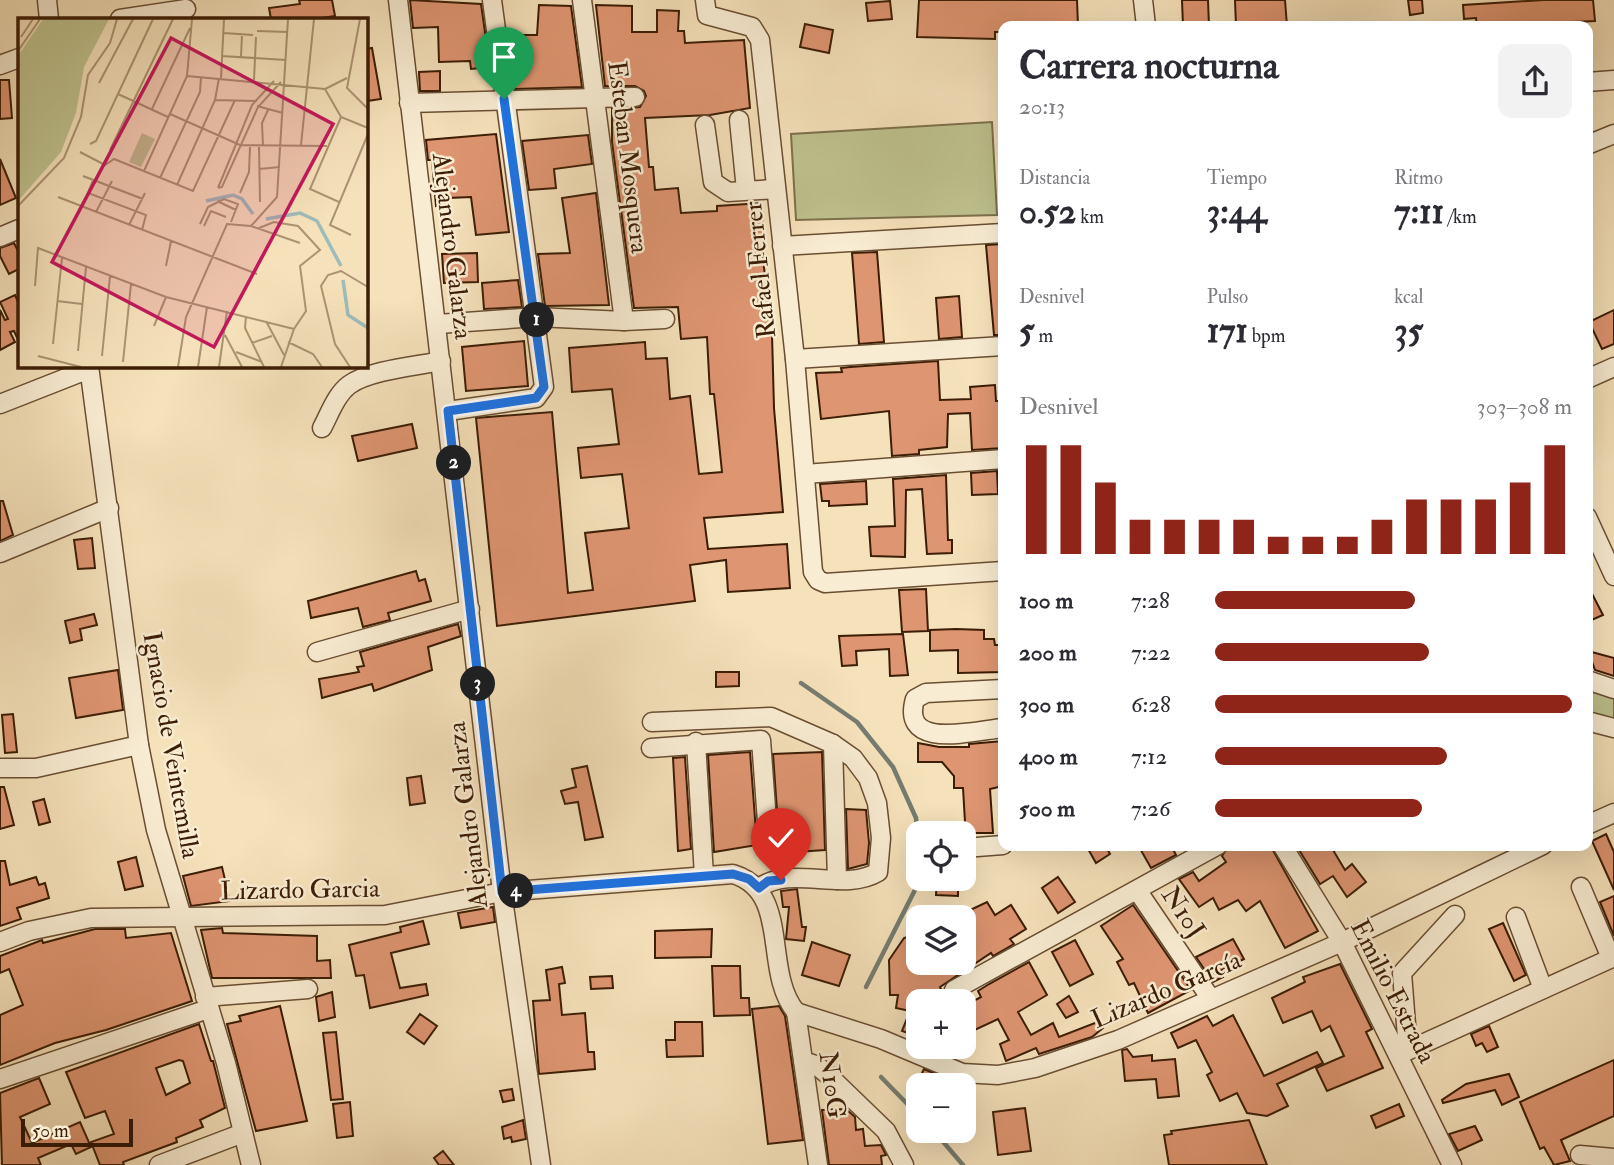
<!DOCTYPE html>
<html lang="es">
<meta charset="utf-8">
<style>
body{margin:0;font-family:"IM FELL Double Pica",serif;background:#f2f2f3;color:#2b2b33;height:100vh;display:flex;flex-direction:column;font-size:26px;white-space:nowrap}
*{box-sizing:border-box;margin:0}
p{font-size:23px;color:#7c7c81}
.icon{flex:none;width:38px;height:38px;fill:none;stroke:currentColor;stroke-width:2;stroke-linecap:round;stroke-linejoin:round}
.map{position:relative;flex:1;overflow:hidden}
.drawer{position:absolute;left:998px;top:21px;width:595px;height:830px;display:flex;flex-direction:column;background:#fff;border-radius:14px;box-shadow:0 7px 28px #0002}
.drawer>*{flex:none}
.tools{position:absolute;left:906px;top:821px;display:grid;gap:14px}
.tools a{display:grid;place-items:center;width:70px;height:70px;border-radius:14px;background:#fff;box-shadow:0 7px 28px #0002;font-size:35px}
.scale{position:absolute;left:21px;bottom:18px;width:112px;box-sizing:border-box;padding-left:7px;border:4px solid #3c1d05;border-top:0;font-size:19px;line-height:24px;white-space:nowrap;color:#3c1d05;-webkit-text-stroke:5px #f8ecd2;paint-order:stroke}
.pin{position:absolute;display:grid;place-items:center;width:60px;height:60px;color:#fff;margin:-72px -30px;border-radius:50% 50% 50% 0;rotate:-45deg;box-shadow:0 0 7px #0007}
.pin .icon{rotate:45deg}
.km{position:absolute;width:35px;height:35px;margin:-18px;border-radius:50%;background:#222;color:#fff;font-size:19px;line-height:35px;text-align:center}
.round{display:grid;place-items:center;flex:none;width:74px;height:74px;border-radius:14px;background:#f2f2f3}
.summary{display:flex;align-items:center;justify-content:space-between;height:119px;padding:0 21px}
h1{font-size:38px;font-weight:700;line-height:52px}
.figures{display:grid;grid-template-columns:repeat(3,1fr);gap:10px;height:119px;padding:7px 21px}
.figures div{display:grid;align-content:center}
.figures b{font-size:35px;font-weight:700}
.figures small{font-size:19px;font-weight:400}
.figures p{font-size:19px}
.chart{height:196px;padding:14px 21px}
.chart p{display:flex;justify-content:space-between}
.chart svg{width:100%;height:126px;margin-top:7px;stroke:#8f2418;stroke-width:6}
ul{padding:0 21px;list-style:none;font-size:23px}
li{display:grid;grid-template-columns:112px 84px 1fr;align-items:center;height:52px}
li i{height:18px;border-radius:9px;background:#8f2418}
.map>svg:first-child{display:block}
.green{fill:#bec28e;stroke:#7d704a;stroke-width:2}
.lines{fill:none;stroke-linecap:round;stroke-linejoin:round}
.stream{stroke:#777c70;stroke-width:4.5}
.building{fill:#de9571;stroke:#3c1d05;stroke-width:2;fill-rule:evenodd}
.minor-casing{stroke:#6a4e32;stroke-width:21}
.minor{stroke:#f8ecd2;stroke-width:18}
.route-casing{stroke:#fff;stroke-width:14}
.route{stroke:#1a73e8;stroke-width:9}
.labels{text-anchor:middle;stroke-width:5;stroke-linejoin:round;paint-order:stroke}
.street-label{font-size:26px;fill:#3c1d05;stroke:#f8ecd2}
.inset-river{fill:none;stroke:#9fbbb8;stroke-width:3.5}
.inset-road{fill:none;stroke:#ab9372;stroke-width:2}
.view{fill:#c2185b;fill-opacity:0.15;stroke:#c2185b;stroke-width:3.5}
.inset-edge{fill:none;stroke:#3c1d05;stroke-width:3.5}
</style>
<div class="map">
<svg width="1614" height="1165" viewBox="0 0 1614 1165">
<rect width="100%" height="100%" fill="#f5e1ba"/>
<filter id="stains"><feTurbulence type="fractalNoise" baseFrequency=".00286" numOctaves="4"/><feColorMatrix values="0 0 0 0 .2 0 0 0 0 .09 0 0 0 0 .02 0 0 0 .5 -.17"/></filter>
<radialGradient id="worn" r=".72"><stop offset=".6" stop-color="#630" stop-opacity="0"/><stop offset="1" stop-color="#630" stop-opacity=".3"/></radialGradient>
<g class="green">
<polygon points="992,122 997,215 796,220 791,134"/>
<polygon points="1587,690 1614,698 1614,723 1587,716"/>
</g>
<g class="lines">
<g class="stream">
<polyline points="801,683 857,722 893,767 916,818 919,855"/>
<polyline points="866,987 921,878"/>
<polyline points="881,1077 919,1116"/>
<polyline points="933,1130 963,1165"/>
</g>
</g>
<g class="building">
<polygon points="299,0 332,0 335,16 315,19 271,19 269,8 300,4"/>
<polygon points="410,0 481,4 490,67 471,69 470,61 439,62 438,27 413,28"/>
<polygon points="919,0 1077,0 1078,26 1003,26 1003,32 995,32 995,39 917,37"/>
<polygon points="1182,0 1208,0 1209,26 1183,26"/>
<polygon points="1235,0 1285,0 1287,26 1236,26"/>
<polygon points="1408,0 1422,0 1423,13 1410,15"/>
<polygon points="1544,0 1593,0 1595,21 1477,26 1476,18 1464,19 1463,5"/>
<polygon points="890,1 892,19 868,21 866,3"/>
<polygon points="539,5 571,6 582,87 515,89 508,35 537,35"/>
<polygon points="596,5 632,6 632,32 657,32 657,10 679,11 678,31 684,31 685,43 744,40 750,108 710,115 645,118 649,167 653,167 655,190 678,188 681,213 717,211 717,206 762,203 763,259 772,334 774,408 783,512 704,518 708,549 787,544 790,588 728,592 726,560 690,565 695,601 497,626 476,418 552,412 568,593 593,590 585,533 629,528 622,474 581,478 578,448 619,444 612,389 572,392 569,348 645,342 646,359 667,358 670,399 690,396 699,474 722,472 714,394 710,394 707,337 681,339 678,307 634,308 612,142 612,109 640,107 646,96 644,91 635,86 605,86"/>
<polygon points="805,24 833,30 829,53 800,47"/>
<polygon points="372,48 381,99 367,101 366,49"/>
<polygon points="440,71 440,91 420,91 419,72"/>
<polygon points="0,80 9,80 12,118 0,119"/>
<polygon points="496,134 509,232 476,235 471,197 448,198 449,204 436,206 432,160 428,160 426,140"/>
<polygon points="588,135 592,164 554,169 556,188 529,190 522,141"/>
<polygon points="0,159 16,198 0,205"/>
<polygon points="596,193 609,305 545,306 538,254 570,253 562,198"/>
<polygon points="14,243 19,253 19,269 9,274 0,256 0,248"/>
<polygon points="1003,244 1003,335 994,335 986,245"/>
<polygon points="877,252 884,342 859,344 852,253"/>
<polygon points="477,253 478,282 444,283 442,254"/>
<polygon points="518,280 522,307 484,309 482,283"/>
<polygon points="15,295 19,304 19,342 14,331 10,332 15,342 0,350 0,310 5,320 8,319 0,302"/>
<polygon points="959,296 962,337 939,339 936,298"/>
<polygon points="1614,310 1614,344 1602,349 1589,322"/>
<polygon points="524,341 528,386 466,391 462,347"/>
<polygon points="938,361 940,400 971,399 970,387 995,385 996,401 1003,401 1003,448 972,450 970,413 948,414 947,447 919,450 919,454 892,456 889,411 821,419 816,373 842,372 841,368 850,367"/>
<polygon points="412,424 417,448 358,461 352,436"/>
<polygon points="997,471 998,494 972,495 971,473"/>
<polygon points="946,475 948,540 952,540 952,553 927,554 922,489 906,490 905,557 871,556 869,527 895,526 893,479"/>
<polygon points="866,481 867,504 829,506 829,501 822,501 820,484"/>
<polygon points="0,501 3,501 13,535 0,541"/>
<polygon points="92,538 95,568 78,569 74,540"/>
<polygon points="416,571 419,581 425,579 431,601 388,613 390,620 363,627 358,608 311,618 308,601"/>
<polygon points="1587,584 1603,615 1587,622"/>
<polygon points="926,589 928,631 902,632 899,590"/>
<polygon points="94,614 97,625 80,629 82,640 70,643 65,621"/>
<polygon points="458,624 461,636 428,647 432,670 374,691 372,684 322,698 319,679 359,672 357,667 364,666 360,652"/>
<polygon points="956,629 984,630 984,639 994,639 995,645 1003,645 1003,672 958,673 958,650 930,651 930,630"/>
<polygon points="903,634 908,675 890,676 889,649 856,651 857,665 842,666 839,636"/>
<polygon points="1588,651 1614,658 1614,676 1595,670"/>
<polygon points="118,670 123,710 76,718 69,678"/>
<polygon points="716,672 739,672 739,686 716,687"/>
<polygon points="13,714 17,752 5,753 2,715"/>
<polygon points="1003,741 1003,786 990,789 993,833 933,833 933,823 965,822 963,788 954,788 954,776 942,762 918,762 918,743 939,747 969,747 969,744"/>
<polygon points="750,752 757,845 714,852 708,755"/>
<polygon points="822,752 825,850 780,853 773,754"/>
<polygon points="685,757 691,849 678,851 673,758"/>
<polygon points="587,766 603,837 585,840 578,802 565,804 561,791 576,787 572,769"/>
<polygon points="421,776 425,803 410,805 407,778"/>
<polygon points="0,787 4,787 14,825 0,829"/>
<polygon points="44,799 50,822 39,825 33,802"/>
<polygon points="846,809 866,810 869,843 867,864 848,869"/>
<polygon points="1606,834 1614,852 1614,890 1592,841"/>
<polygon points="1105,845 1110,854 1096,863 1087,847"/>
<polygon points="1138,845 1171,845 1176,855 1151,868"/>
<polygon points="1229,845 1270,845 1318,931 1285,948 1260,901 1246,911 1238,900 1219,910 1213,898 1199,907 1179,879 1193,872 1199,881 1226,862 1222,856"/>
<polygon points="1296,845 1330,845 1345,870 1352,864 1366,882 1347,897 1333,876 1320,884"/>
<polygon points="136,857 143,886 125,890 118,862"/>
<polygon points="0,861 5,861 10,885 36,877 39,885 45,883 49,898 17,908 21,919 0,926"/>
<polygon points="222,867 230,901 191,906 183,876"/>
<polygon points="1058,877 1075,902 1058,913 1042,888"/>
<polygon points="937,878 958,878 958,896 936,895"/>
<polygon points="797,889 802,927 806,927 804,941 786,939 789,907 783,907 781,891"/>
<polygon points="1614,896 1614,936 1600,902"/>
<polygon points="987,902 995,915 1011,905 1026,929 1010,939 1014,944 993,956 991,953 940,987 946,1001 919,1001 919,1037 902,1031 910,1011 896,1008 898,995 890,995 889,960 904,938 919,933 919,962 964,962 964,913"/>
<polygon points="1133,905 1191,990 1148,1013 1134,983 1129,985 1117,962 1123,959 1101,926"/>
<polygon points="493,907 495,922 461,928 458,913"/>
<polygon points="423,921 429,944 391,953 400,988 426,984 428,995 370,1008 364,975 356,976 349,945 401,932 400,927"/>
<polygon points="1503,923 1526,975 1514,981 1489,929"/>
<polygon points="222,928 223,933 317,936 317,961 330,960 331,978 212,978 201,930"/>
<polygon points="95,929 125,929 126,938 171,933 192,1001 106,1030 55,1043 0,1065 0,1015 23,1005 9,969 0,973 0,956 42,940 43,943"/>
<polygon points="712,929 711,957 655,958 655,931"/>
<polygon points="1233,939 1244,959 1220,971 1223,977 1213,982 1196,957"/>
<polygon points="1075,940 1093,974 1070,986 1052,952"/>
<polygon points="812,942 850,955 839,986 802,975"/>
<polygon points="1029,962 1047,995 1018,1012 1031,1035 1053,1023 1059,1037 1100,1021 1103,1028 1092,1037 1039,1054 1036,1048 1006,1061 1000,1044 1009,1040 998,1019 964,1035 964,1006 981,997 978,991 989,984"/>
<polygon points="1340,964 1372,1029 1366,1032 1383,1068 1327,1091 1316,1068 1344,1056 1330,1026 1321,1031 1312,1011 1283,1023 1272,998 1305,982 1303,977"/>
<polygon points="712,966 740,966 741,998 749,998 750,1015 714,1016"/>
<polygon points="562,967 565,983 559,984 562,1015 585,1013 588,1052 594,1052 595,1069 539,1074 533,1001 550,1000 546,970"/>
<polygon points="612,976 613,988 591,989 590,977"/>
<polygon points="332,992 335,1017 319,1021 316,997"/>
<polygon points="1069,996 1078,1012 1066,1018 1057,1004"/>
<polygon points="280,1006 307,1121 256,1131 227,1024 241,1021 239,1016"/>
<polygon points="779,1006 785,1016 803,1140 768,1144 752,1009"/>
<polygon points="420,1014 437,1026 424,1044 407,1032"/>
<polygon points="1233,1015 1264,1076 1317,1052 1323,1063 1277,1084 1288,1106 1267,1116 1247,1113 1237,1093 1220,1101 1207,1075 1212,1072 1196,1040 1178,1048 1171,1033 1207,1016 1213,1026"/>
<polygon points="675,1022 702,1022 703,1056 667,1057 666,1040 675,1040"/>
<path d="M199 1024 211 1061H213L225 1108 200 1120 203 1127 176 1138 177 1142 123 1162 124 1165H100L91 1142 114 1134 105 1111 85 1118 66 1072ZM179 1060 183 1061 190 1083 166 1095 156 1068Z"/>
<polygon points="1489,1026 1498,1047 1487,1052 1482,1043 1476,1046 1471,1034"/>
<polygon points="336,1032 343,1099 331,1100 323,1033"/>
<polygon points="935,1046 954,1046 949,1055 934,1049"/>
<polygon points="1127,1049 1133,1057 1152,1055 1152,1061 1175,1059 1179,1096 1158,1098 1156,1079 1125,1081 1122,1050"/>
<polygon points="1614,1060 1614,1116 1561,1140 1570,1161 1554,1165 1544,1147 1540,1149 1520,1102"/>
<polygon points="924,1069 947,1079 944,1085 916,1085"/>
<polygon points="1509,1074 1519,1097 1502,1105 1495,1090 1443,1103 1442,1100 1466,1084"/>
<polygon points="39,1078 50,1104 20,1117 32,1143 80,1122 91,1147 76,1154 71,1144 38,1158 41,1165 2,1165 0,1093"/>
<polygon points="512,1089 514,1100 503,1102 500,1091"/>
<polygon points="350,1102 353,1136 337,1138 333,1104"/>
<polygon points="1399,1104 1404,1116 1376,1128 1371,1116"/>
<polygon points="1025,1108 1031,1151 998,1155 993,1112"/>
<polygon points="846,1109 855,1117 856,1130 863,1129 865,1146 881,1145 886,1155 881,1156 882,1165 829,1165 822,1110"/>
<polygon points="523,1120 526,1139 512,1142 511,1137 504,1139 502,1127"/>
<polygon points="1249,1120 1267,1165 1169,1165 1164,1135 1172,1134 1171,1131"/>
<polygon points="1475,1126 1482,1140 1458,1151 1449,1134"/>
<polygon points="443,1151 454,1165 439,1165 434,1158"/>
</g>
<g class="lines">
<defs>
<g id="minor">
<polyline points="47,0 49,19"/>
<polyline points="398,0 502,892 541,1165"/>
<polyline points="582,0 624,321"/>
<polyline points="705,0 707,15 752,27 760,40 795,359 813,572 818,580 825,583 1003,571"/>
<polyline points="1143,0 1146,26"/>
<polyline points="120,19 186,9"/>
<polyline points="0,65 19,58"/>
<polyline points="1587,82 1614,80"/>
<polyline points="409,103 635,97"/>
<polyline points="739,120 746,190"/>
<polyline points="705,125 713,182 728,192 776,189"/>
<polyline points="1587,145 1614,134"/>
<polyline points="0,237 19,229"/>
<polyline points="782,246 1003,233"/>
<polyline points="438,324 536,317 624,321 665,319"/>
<polyline points="795,359 1003,346"/>
<polyline points="89,366 139,745 156,830 226,1063 251,1165"/>
<polyline points="1587,379 1614,367"/>
<polyline points="0,404 89,369"/>
<polyline points="448,411 536,398 544,387 492,0"/>
<path d="M322 428C330 413 336 395 349 385 369 370 417 366 441 361"/>
<polyline points="805,474 1003,459"/>
<polyline points="1587,517 1614,576"/>
<polyline points="0,553 109,508"/>
<polyline points="317,652 470,609"/>
<polyline points="1587,680 1614,689"/>
<path d="M1003 689 926 693 915 699C900 751 973 731 1003 728"/>
<polyline points="1587,721 1614,728"/>
<path d="M652 722 771 717 833 744 853 758 868 778 877 803 881 838 878 872C843 893 791 864 759 888"/>
<polyline points="696,742 704,876"/>
<polyline points="833,744 837,880"/>
<polyline points="651,748 761,740 769,849"/>
<polyline points="0,768 36,768 139,745"/>
<polyline points="1587,825 1614,813"/>
<polyline points="1282,845 1342,942 1452,1165"/>
<polyline points="964,848 1003,845"/>
<polyline points="1581,887 1611,958"/>
<polyline points="1137,890 1211,999"/>
<polyline points="1516,917 1543,989"/>
<path d="M0 942 29 931 91 918 385 915 502 892 733 874C792 892 762 971 796 1012"/>
<polyline points="954,990 1218,845"/>
<polyline points="205,997 308,989"/>
<polyline points="796,1012 881,1039 962,1073 998,1075 1035,1068 1118,1040 1342,942 1543,845"/>
<polyline points="796,1012 818,1165"/>
<polyline points="1408,1050 1402,973 1455,915"/>
<polyline points="1398,1055 1614,957"/>
<polyline points="803,1061 816,1065 827,1074 886,1131 904,1165"/>
<polyline points="0,1079 208,1009"/>
<polyline points="1580,1155 1614,1158"/>
<polyline points="159,1165 243,1133"/>
</g>
</defs>
<use href="#minor" class="minor-casing"/>
<use href="#minor" class="minor"/>
</g>
<g class="lines">
<defs>
<polyline id="route" points="504,99 544,387 536,398 448,411 502,892 733,874 749,879 759,888 768,881 781,880"/>
</defs>
<use href="#route" class="route-casing"/>
<use href="#route" class="route"/>
</g>
<g class="labels">
<g class="street-label">
<text transform="translate(629 157) rotate(83)" y="9">Esteban Mosquera</text>
<text transform="translate(453 246) rotate(83)" y="9">Alejandro Galarza</text>
<text transform="translate(759 270) rotate(-96)" y="9">Rafael Ferrer</text>
<text transform="translate(172 745) rotate(80)" y="9">Ignacio de Veintemilla</text>
<text transform="translate(467 815) rotate(-97)" y="9">Alejandro Galarza</text>
<text transform="translate(300 889) rotate(-1)" y="9">Lizardo Garcia</text>
<text transform="translate(1184 912) rotate(56)" y="9">N10J</text>
<text transform="translate(1166 989) rotate(-23)" y="9">Lizardo García</text>
<text transform="translate(1394 991) rotate(63)" y="9">Emilio Estrada</text>
<text transform="translate(833 1085) rotate(82)" y="9">N10G</text>
</g>
</g>
<g transform="translate(18 18)">
<rect width="350" height="350" fill="#f5e1ba"/>
<path d="M25 1H91L66 49 58 95 43 134 0 183V38ZM124 115 137 121 123 149 111 144Z" fill="#bec28e"/>
<path class="inset-river" d="M188 183 215 177 224 181 235 196M248 201 282 195 299 203 323 248M325 262 330 297 350 310"/>
<path class="inset-road" d="M342 1 329 70 350 91M239 13 270 14M206 15 235 17M3 19 15 1M0 33 22 1M204 38 268 42M223 39 224 16M169 58 307 71M203 60 206 1M236 62 238 19M81 65 115 1M307 71 323 99 350 110M307 71 329 60M100 76 150 99M197 82 239 83M239 88 265 95M134 91 172 10M152 96 222 127 309 128M72 126 78 123 135 1M283 127 296 1M245 128 244 105 250 92M241 129 242 184M92 132 155 1M62 134 87 147 96 141 175 173 217 82M241 151 262 149M126 153 169 58 174 1M65 158 125 181M142 160 182 74 183 59M75 162 70 175 128 197 124 212M159 167 197 82 201 60M200 170 204 169 240 89 263 64M200 170 234 87 256 63M222 175 231 154 232 129M40 179 239 256M199 183 218 192M321 184 292 171 323 99M0 188 46 140 63 99 70 57 92 25 99 1M78 194 94 163M182 206 190 189 206 181 220 186 213 204M111 207 127 175M186 208 193 193 208 199M233 208 259 179 270 1M241 210 256 204 280 208 302 232 282 248 288 293 276 311 263 349M333 217 312 207 350 116M148 248 153 223M17 268 20 230 148 279 276 311M39 283 64 286M228 298 227 310 246 349M248 303 266 337M136 308 148 279M207 317 224 349M270 324 295 336 304 349M234 325 254 318M35 326 44 240M60 333 68 249M218 334 244 344M20 338 63 349M84 338 92 258M105 344 113 266M160 349 168 299 209 206 233 208 282 225M180 349 189 289M201 349 209 293M332 349 317 326 303 268 310 257 323 253 350 269"/>
<path class="view" d="M153 20 315 106 196 329 34 244Z"/>
<rect width="350" height="350" class="inset-edge"/>
</g>
<rect width="100%" height="100%" filter="url(#stains)"/>
<rect width="100%" height="100%" fill="url(#worn)"/>
</svg>
<div class="tools">
<a><svg class="icon" aria-label="locate" viewBox="0 0 24 24"><circle cx="12" cy="12" r="6"/><path d="M12 2v4M12 18v4M2 12h4M18 12h4"/></svg></a>
<a><svg class="icon" aria-label="layers" viewBox="0 0 24 24"><path d="M12 4l9 5-9 5-9-5zM3 14l9 5 9-5"/></svg></a>
<a>+</a>
<a>−</a>
</div>
<div class="scale">50 m</div>
<div class="pin" style="left:504px;top:99px;background:#1e9e55"><svg class="icon" aria-label="arrive" viewBox="0 0 24 24"><path d="M6 21V4h12l-3 4 3 4H6"/></svg></div>
<div class="pin" style="left:781px;top:880px;background:#d93025"><svg class="icon" aria-label="check" viewBox="0 0 24 24"><path d="M5 12l5 5 9-10"/></svg></div>
<b class="km" style="left:537px;top:320px">1</b>
<b class="km" style="left:454px;top:463px">2</b>
<b class="km" style="left:478px;top:684px">3</b>
<b class="km" style="left:516px;top:891px">4</b>
<section class="drawer">
<div class="summary"><div><h1>Carrera nocturna</h1><p>20:13</p></div><a class="round"><svg class="icon" aria-label="share" viewBox="0 0 24 24"><path d="M12 15V3M7 8l5-5 5 5M5 13v7h14v-7"/></svg></a></div>
<div class="figures">
<div><p>Distancia</p><b>0.52<small> km</small></b></div>
<div><p>Tiempo</p><b>3:44</b></div>
<div><p>Ritmo</p><b>7:11<small> /km</small></b></div>
</div>
<div class="figures">
<div><p>Desnivel</p><b>5<small> m</small></b></div>
<div><p>Pulso</p><b>171<small> bpm</small></b></div>
<div><p>kcal</p><b>35</b></div>
</div>
<div class="chart"><p><span>Desnivel</span>303–308 m</p>
<svg viewBox="0 0 160 44" preserveAspectRatio="none"><path d="M5 44V6M15 44V6M25 44V19M35 44V32M45 44V32M55 44V32M65 44V32M75 44V38M85 44V38M95 44V38M105 44V32M115 44V25M125 44V25M135 44V25M145 44V19M155 44V6"/></svg>
</div>
<ul>
<li><b>100 m</b>7:28<i style="width:56%"></i></li>
<li><b>200 m</b>7:22<i style="width:60%"></i></li>
<li><b>300 m</b>6:28<i style="width:100%"></i></li>
<li><b>400 m</b>7:12<i style="width:65%"></i></li>
<li><b>500 m</b>7:26<i style="width:58%"></i></li>
</ul>
</section>
</div>
